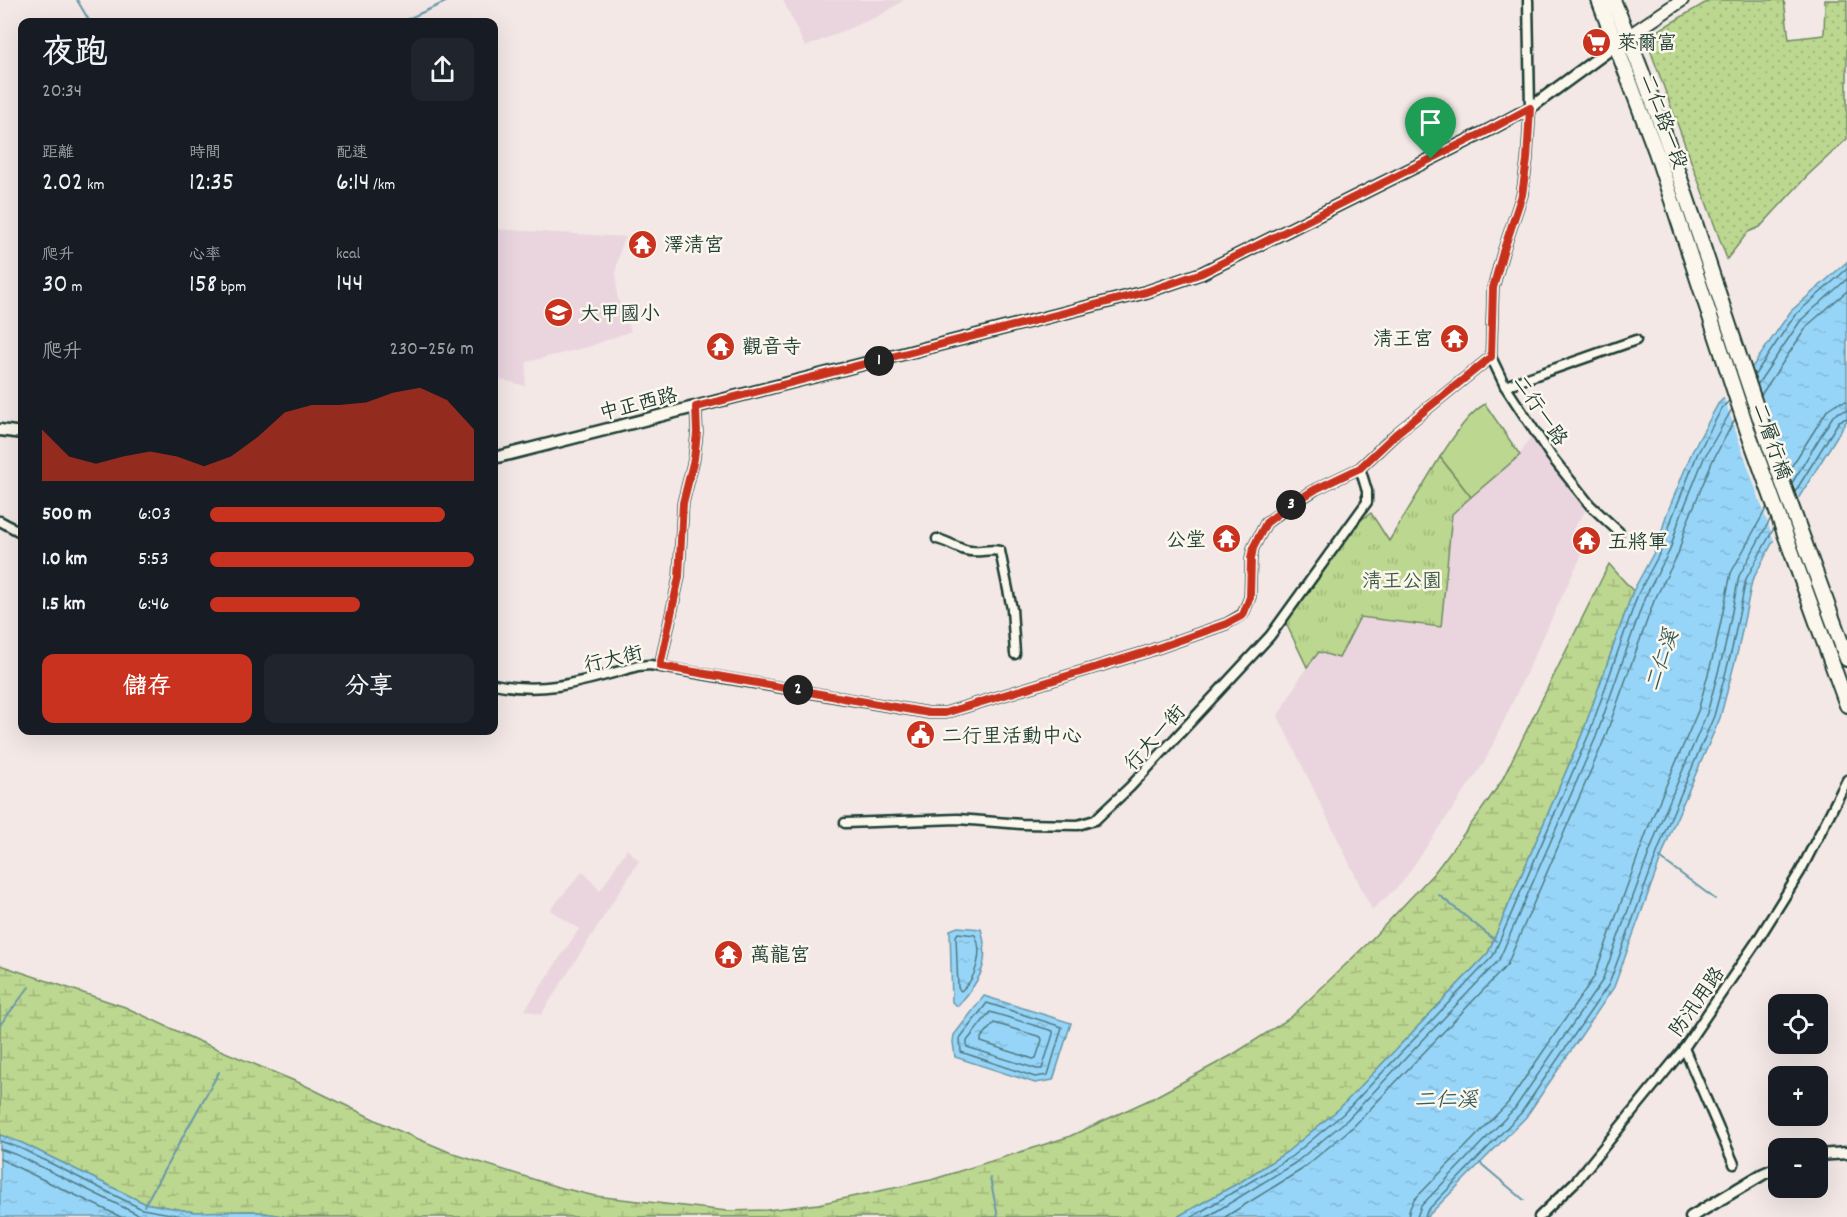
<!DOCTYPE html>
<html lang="zh-TW">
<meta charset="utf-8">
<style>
body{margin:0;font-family:Dekko,"LXGW WenKai TC",sans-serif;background:#20242c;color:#f1f3f6;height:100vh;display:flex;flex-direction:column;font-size:22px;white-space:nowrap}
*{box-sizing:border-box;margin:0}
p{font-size:20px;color:#9ea1a6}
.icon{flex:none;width:33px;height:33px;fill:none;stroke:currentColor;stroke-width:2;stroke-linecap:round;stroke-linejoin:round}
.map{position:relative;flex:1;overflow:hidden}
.panel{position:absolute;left:18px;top:18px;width:480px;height:717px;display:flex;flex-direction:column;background:#171b24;border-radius:12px;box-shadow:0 6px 24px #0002}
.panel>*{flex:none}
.fabs{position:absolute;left:1768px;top:994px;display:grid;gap:12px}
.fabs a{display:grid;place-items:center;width:60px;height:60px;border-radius:12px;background:#171b24;box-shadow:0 6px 24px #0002;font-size:30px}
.pin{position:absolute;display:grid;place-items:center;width:51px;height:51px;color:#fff;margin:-62px -26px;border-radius:50% 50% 50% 0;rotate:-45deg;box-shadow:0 0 6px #0007}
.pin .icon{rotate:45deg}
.km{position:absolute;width:30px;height:30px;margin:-15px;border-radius:50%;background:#222;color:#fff;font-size:16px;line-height:30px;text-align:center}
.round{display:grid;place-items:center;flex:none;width:63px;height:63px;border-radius:12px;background:#20242c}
.headline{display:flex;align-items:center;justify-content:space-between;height:102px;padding:0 24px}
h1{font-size:33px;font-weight:600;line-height:45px}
.stats{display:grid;grid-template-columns:repeat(3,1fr);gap:9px;height:102px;padding:6px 24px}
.stats div{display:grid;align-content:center}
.stats b{font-size:26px;font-weight:600}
.stats small{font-size:16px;font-weight:400}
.stats p{font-size:16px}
.chart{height:168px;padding:12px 24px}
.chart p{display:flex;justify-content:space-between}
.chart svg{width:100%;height:108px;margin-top:6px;fill:#c8321e;opacity:.7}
.action{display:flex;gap:12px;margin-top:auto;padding:12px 24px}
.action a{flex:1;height:69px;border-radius:12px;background:#c8321e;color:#fff;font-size:24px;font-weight:600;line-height:69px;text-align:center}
.action a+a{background:#20242c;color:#f1f3f6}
ul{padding:0 24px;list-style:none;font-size:20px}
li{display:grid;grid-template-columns:96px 72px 1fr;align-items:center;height:45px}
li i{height:15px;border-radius:8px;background:#c8321e}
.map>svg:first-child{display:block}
.built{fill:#ead5df}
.grass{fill:url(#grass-dots);stroke:#6e8a62;stroke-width:1.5}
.wetland{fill:url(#wetland-marsh);stroke:#6e8a62;stroke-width:1.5}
.park{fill:url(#park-tufts);stroke:#6e8a62;stroke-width:1.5}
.garden{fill:#bcd78f;stroke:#6e8a62;stroke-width:1.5}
.water{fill:url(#water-ripples);stroke:#6798aa;stroke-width:1.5}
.pier{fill:#f3e8e6}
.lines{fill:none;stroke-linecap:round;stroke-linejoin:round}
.shore{stroke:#4f7a82;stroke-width:1.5}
.stream{stroke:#6798aa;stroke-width:2}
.minor-casing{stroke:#1f3d34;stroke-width:13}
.tertiary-casing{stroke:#1f3d34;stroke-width:15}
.secondary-casing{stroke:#1f3d34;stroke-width:16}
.primary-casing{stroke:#1f3d34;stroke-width:18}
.minor{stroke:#fbf7ec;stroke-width:8}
.tertiary{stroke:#fbf7ec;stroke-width:10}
.secondary{stroke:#fbf7ec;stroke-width:12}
.primary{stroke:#fbf7ec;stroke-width:14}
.route-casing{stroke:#fff;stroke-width:12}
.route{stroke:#c8321e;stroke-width:8}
.labels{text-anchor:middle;stroke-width:5;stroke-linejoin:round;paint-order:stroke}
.poi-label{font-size:20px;fill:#1f3d34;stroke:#fbf7ec;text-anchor:start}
.street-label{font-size:20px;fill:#1f3d34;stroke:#fbf7ec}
.park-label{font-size:20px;fill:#3e5c46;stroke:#fbf7ec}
.water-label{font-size:21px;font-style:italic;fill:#375b5b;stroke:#fbf7ec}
</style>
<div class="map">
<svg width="1847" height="1217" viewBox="0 0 1847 1217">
<defs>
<pattern id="grass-dots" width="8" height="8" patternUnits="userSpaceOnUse" patternTransform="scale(1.5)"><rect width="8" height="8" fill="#bcd78f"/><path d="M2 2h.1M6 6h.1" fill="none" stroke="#a1b97c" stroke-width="1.8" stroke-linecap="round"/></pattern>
<pattern id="wetland-marsh" width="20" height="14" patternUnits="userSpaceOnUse" patternTransform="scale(1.5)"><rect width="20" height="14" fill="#bcd78f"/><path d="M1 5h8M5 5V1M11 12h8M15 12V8" fill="none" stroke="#a1b97c"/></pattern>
<pattern id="park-tufts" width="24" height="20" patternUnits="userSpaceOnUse" patternTransform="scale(1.5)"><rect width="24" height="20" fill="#bcd78f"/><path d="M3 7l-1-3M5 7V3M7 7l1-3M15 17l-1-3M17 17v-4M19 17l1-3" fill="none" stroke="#a1b97c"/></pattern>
<pattern id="water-ripples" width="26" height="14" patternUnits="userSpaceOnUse" patternTransform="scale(1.5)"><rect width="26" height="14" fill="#97d5f8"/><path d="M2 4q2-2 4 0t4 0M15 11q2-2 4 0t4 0" fill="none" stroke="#82b8d5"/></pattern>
</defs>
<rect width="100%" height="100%" fill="#f3e8e6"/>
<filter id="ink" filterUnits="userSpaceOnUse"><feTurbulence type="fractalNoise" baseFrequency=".0167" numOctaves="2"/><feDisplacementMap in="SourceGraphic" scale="12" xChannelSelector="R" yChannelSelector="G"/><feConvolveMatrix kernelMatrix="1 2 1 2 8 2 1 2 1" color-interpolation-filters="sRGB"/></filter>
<g filter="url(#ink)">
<g class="built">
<polygon points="783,0 904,0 881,15 805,47"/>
<polygon points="494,229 627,237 622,242 616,269 617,296 631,331 588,347 527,362 525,386 496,378 497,331 494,330"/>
<polygon points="1534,430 1590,505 1573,529 1584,550 1484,763 1401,884 1372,910 1278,716 1302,674 1319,652 1339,658 1360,617 1441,627 1452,514 1520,455"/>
<polygon points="627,849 639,861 541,1015 525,1010 579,929 550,910 583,871 600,891"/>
</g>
<polygon class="grass" points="1710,0 1784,0 1789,39 1824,35 1825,0 1847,0 1847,139 1808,175 1760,227 1748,232 1727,259 1648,44 1659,30"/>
<polygon class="wetland" points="1609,564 1633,591 1583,732 1488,953 1339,1109 1287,1152 1242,1181 1177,1217 287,1217 253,1211 194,1212 144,1203 22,1143 0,1135 0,965 125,1007 196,1040 302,1084 390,1127 454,1154 558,1187 595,1196 727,1211 767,1210 818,1204 931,1180 1068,1137 1151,1099 1232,1055 1290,1018 1368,943 1434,873 1478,815 1501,782"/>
<polygon class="park" points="1440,457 1471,497 1452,514 1441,627 1360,617 1339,658 1319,652 1307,667 1283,617 1349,528 1371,513 1389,541"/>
<path class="garden" d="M1485 404 1520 455 1471 497 1440 457C1452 440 1466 415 1485 404Z"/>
<g class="water">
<polygon points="1847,262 1847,420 1783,523 1752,581 1738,650 1720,718 1671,831 1614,987 1526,1117 1427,1217 1177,1217 1242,1181 1287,1152 1339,1109 1488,953 1583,732 1633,591 1658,545 1666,516 1692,452 1718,404 1744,379 1791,311"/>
<path d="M958 927 981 929C991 964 980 980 958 1006L952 1002 950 930Z"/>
<polygon points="984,996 1071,1023 1053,1080 1035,1083 955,1057 953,1042 954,1035"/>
<polygon points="0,1135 22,1143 144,1203 194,1212 253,1211 287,1217 0,1217"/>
</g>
<polygon class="pier" points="1751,364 1800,502 1775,544 1723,395 1742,378"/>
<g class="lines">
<g class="shore">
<polyline points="1754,376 1795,315 1847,269"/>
<polyline points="1757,385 1801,320 1847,279"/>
<polyline points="1761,395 1808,325 1847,291"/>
<polyline points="1788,472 1828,409 1837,403 1847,401"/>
<polyline points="1792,483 1833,416 1839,412 1847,410"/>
<polyline points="1795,492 1839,421 1847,418"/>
<path d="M958 933 975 935C984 952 976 979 961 991L958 988 956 936Z"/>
<polygon points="987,1003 1062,1027 1048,1075 1035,1077 961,1052 960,1038"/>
<polygon points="990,1012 1053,1031 1053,1034 1042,1069 1037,1069 967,1047 967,1041"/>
<polygon points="994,1023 1041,1037 1042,1040 1036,1058 1033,1059 981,1042 981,1038"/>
<polyline points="0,1141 20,1148 142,1209 188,1217"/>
<polyline points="0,1149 17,1155 143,1217"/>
<polyline points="0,1159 121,1217"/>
<polyline points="1192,1217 1291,1157 1343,1114 1493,956 1589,734 1638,594 1663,547 1672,518 1697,455 1722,408 1729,401"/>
<polyline points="1207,1217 1295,1163 1347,1120 1499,960 1596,737 1645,597 1670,550 1679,520 1704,458 1732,409"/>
<polyline points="1225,1217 1301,1170 1354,1126 1507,965 1604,740 1654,601 1678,554 1687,523 1712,462 1735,419"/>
<polyline points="1408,1217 1410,1208 1414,1200 1508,1103 1594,977 1650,823 1698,711 1716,645 1731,573 1767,507"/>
<polyline points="1417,1217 1421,1206 1515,1108 1602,981 1659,826 1707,713 1725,647 1739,576 1771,518"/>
<polyline points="1425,1217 1427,1211 1521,1113 1609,984 1666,829 1714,716 1732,649 1746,579 1774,528"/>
</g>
<g class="stream">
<polyline points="77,0 90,22"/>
<polyline points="401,22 450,0"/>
<polyline points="1660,858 1715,899"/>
<polyline points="1439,895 1496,941"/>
<polyline points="0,1025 29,987"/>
<polyline points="1480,1163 1524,1200"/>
<polyline points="990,1178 998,1217"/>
<polyline points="144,1206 219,1072"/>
</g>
<defs>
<g id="minor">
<polyline points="1528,0 1530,108 1527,160 1522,195 1503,252 1493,288 1491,357 1505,386 1551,456 1590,505 1619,532"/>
<polyline points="1505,386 1636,340"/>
<polyline points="0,521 22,533"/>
<path d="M937 539C947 541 955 547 965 550 977 554 989 548 1000 551L1012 609 1015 654"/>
<polyline points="660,666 679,577 683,503 694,459 697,433 696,407"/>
<path d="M494 684C547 695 587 680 638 666L650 665 929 713H945L1146 652 1226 624 1243 614 1250 597 1251 559 1253 548 1266 523 1288 507 1316 489 1360 468 1397 433 1491 357"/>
<polyline points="845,823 958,819 1021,824 1078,825 1095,820 1130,787 1270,636 1367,502 1367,491 1360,468"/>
<polyline points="1684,1048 1734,1164"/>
<polyline points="1539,1217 1577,1180 1682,1051 1757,941 1800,872 1847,780"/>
</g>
<g id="tertiary">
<polyline points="0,430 22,433"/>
<polyline points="494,458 1146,292 1202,273 1489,130 1530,108 1616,45"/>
<polyline points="1818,1155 1847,1153"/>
<polyline points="1691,1217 1763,1174 1779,1167"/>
</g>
<polyline id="secondary" points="1620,42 1682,0"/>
<g id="primary">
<polyline points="1599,0 1656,152 1747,429 1847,705"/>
<path d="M1613 0C1671 138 1713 282 1762 424 1789 503 1819 581 1847 659"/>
</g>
</defs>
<use href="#minor" class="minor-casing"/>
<use href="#tertiary" class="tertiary-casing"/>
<use href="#secondary" class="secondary-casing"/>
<use href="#primary" class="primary-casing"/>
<use href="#minor" class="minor"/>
<use href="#tertiary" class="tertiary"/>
<use href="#secondary" class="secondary"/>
<use href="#primary" class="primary"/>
</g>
</g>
<g class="lines" filter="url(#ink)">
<defs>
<polygon id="route" points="1530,108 1527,160 1522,195 1503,252 1493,288 1491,357 1397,433 1360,468 1316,489 1287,507 1266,523 1253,548 1251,559 1250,597 1243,615 1226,624 1146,652 945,713 929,713 660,666 679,577 683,503 694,459 697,433 696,407 1146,292 1202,273 1489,130"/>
</defs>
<use href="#route" class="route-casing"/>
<use href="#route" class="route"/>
</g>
<defs>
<symbol id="supermarket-disc" viewBox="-11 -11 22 22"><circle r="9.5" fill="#c8321e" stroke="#fbf7ec"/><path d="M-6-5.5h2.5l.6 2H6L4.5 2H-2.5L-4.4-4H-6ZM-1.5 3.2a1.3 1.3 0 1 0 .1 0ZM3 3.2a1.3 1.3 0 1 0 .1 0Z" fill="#fff"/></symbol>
<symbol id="temple-disc" viewBox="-11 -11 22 22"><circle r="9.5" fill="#c8321e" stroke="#fbf7ec"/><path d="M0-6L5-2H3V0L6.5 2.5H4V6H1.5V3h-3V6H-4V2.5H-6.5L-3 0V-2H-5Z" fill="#fff"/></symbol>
<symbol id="school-disc" viewBox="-11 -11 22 22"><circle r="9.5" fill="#c8321e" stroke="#fbf7ec"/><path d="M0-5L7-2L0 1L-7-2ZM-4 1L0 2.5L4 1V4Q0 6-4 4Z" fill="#fff"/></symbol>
<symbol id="civic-disc" viewBox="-11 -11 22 22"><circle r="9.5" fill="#c8321e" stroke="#fbf7ec"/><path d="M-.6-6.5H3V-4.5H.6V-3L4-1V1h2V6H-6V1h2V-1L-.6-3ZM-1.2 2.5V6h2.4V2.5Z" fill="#fff"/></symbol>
</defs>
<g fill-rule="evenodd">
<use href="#supermarket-disc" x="1580" y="26" width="33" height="33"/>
<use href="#temple-disc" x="626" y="228" width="33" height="33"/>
<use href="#school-disc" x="542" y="296" width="33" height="33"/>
<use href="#temple-disc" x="1438" y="322" width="33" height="33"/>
<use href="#temple-disc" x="704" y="330" width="33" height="33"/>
<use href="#temple-disc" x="1210" y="522" width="33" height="33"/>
<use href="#temple-disc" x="1570" y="524" width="33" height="33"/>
<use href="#civic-disc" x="904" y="718" width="33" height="33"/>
<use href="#temple-disc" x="712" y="938" width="33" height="33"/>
</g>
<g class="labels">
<g class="poi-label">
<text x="1617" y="49">萊爾富</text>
<text x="664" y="251">澤清宮</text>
<text x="580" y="320">大甲國小</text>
<text x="1433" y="345" text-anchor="end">清王宮</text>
<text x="742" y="353">觀音寺</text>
<text x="1206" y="546" text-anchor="end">公堂</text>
<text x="1608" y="548">五將軍</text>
<text x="942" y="742">二行里活動中心</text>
<text x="750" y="961">萬龍宮</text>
</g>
<g class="street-label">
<text transform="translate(1665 121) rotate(70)" y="7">二仁路一段</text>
<text transform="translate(638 403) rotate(-14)" y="7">中正西路</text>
<text transform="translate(1541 410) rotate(56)" y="7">二行一路</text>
<text transform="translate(1773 441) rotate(71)" y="7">二層行橋</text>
<text transform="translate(613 658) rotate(-13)" y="7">行大街</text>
<text transform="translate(1154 737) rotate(-48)" y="7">行大一街</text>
<text transform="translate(1696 1001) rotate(-55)" y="7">防汛用路</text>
</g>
<g class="park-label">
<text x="1402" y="587">清王公園</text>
</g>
<g class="water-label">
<text transform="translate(1661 660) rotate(-71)" y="7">二仁溪</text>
<text x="1446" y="1106">二仁溪</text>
</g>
</g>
</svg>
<div class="fabs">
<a><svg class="icon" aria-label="locate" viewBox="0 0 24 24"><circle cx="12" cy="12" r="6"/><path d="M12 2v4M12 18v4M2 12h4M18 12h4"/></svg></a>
<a>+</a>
<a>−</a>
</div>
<div class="pin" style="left:1431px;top:159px;background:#1e9e55"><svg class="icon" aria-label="arrive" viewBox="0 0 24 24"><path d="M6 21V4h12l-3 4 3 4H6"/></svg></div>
<b class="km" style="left:879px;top:361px">1</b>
<b class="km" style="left:798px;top:690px">2</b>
<b class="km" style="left:1291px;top:505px">3</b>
<section class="panel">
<div class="headline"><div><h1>夜跑</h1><p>20:34</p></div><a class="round"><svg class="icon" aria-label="share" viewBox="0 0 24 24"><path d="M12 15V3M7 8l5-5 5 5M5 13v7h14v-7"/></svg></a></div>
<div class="stats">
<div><p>距離</p><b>2.02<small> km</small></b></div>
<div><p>時間</p><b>12:35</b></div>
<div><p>配速</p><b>6:14<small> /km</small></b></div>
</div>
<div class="stats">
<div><p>爬升</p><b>30<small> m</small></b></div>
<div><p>心率</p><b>158<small> bpm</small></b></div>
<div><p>kcal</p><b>144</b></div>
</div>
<div class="chart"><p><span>爬升</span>230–256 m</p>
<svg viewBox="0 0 160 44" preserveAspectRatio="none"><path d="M0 44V23L10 34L20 37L30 34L40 32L50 34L60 38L70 34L80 26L90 16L100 13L110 13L120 12L130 8L140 6L150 11L160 23V44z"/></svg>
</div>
<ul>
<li><b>500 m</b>6:03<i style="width:89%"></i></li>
<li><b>1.0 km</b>5:53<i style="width:100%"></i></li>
<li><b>1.5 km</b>6:46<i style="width:57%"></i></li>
</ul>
<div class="action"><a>儲存</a><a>分享</a></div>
</section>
</div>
